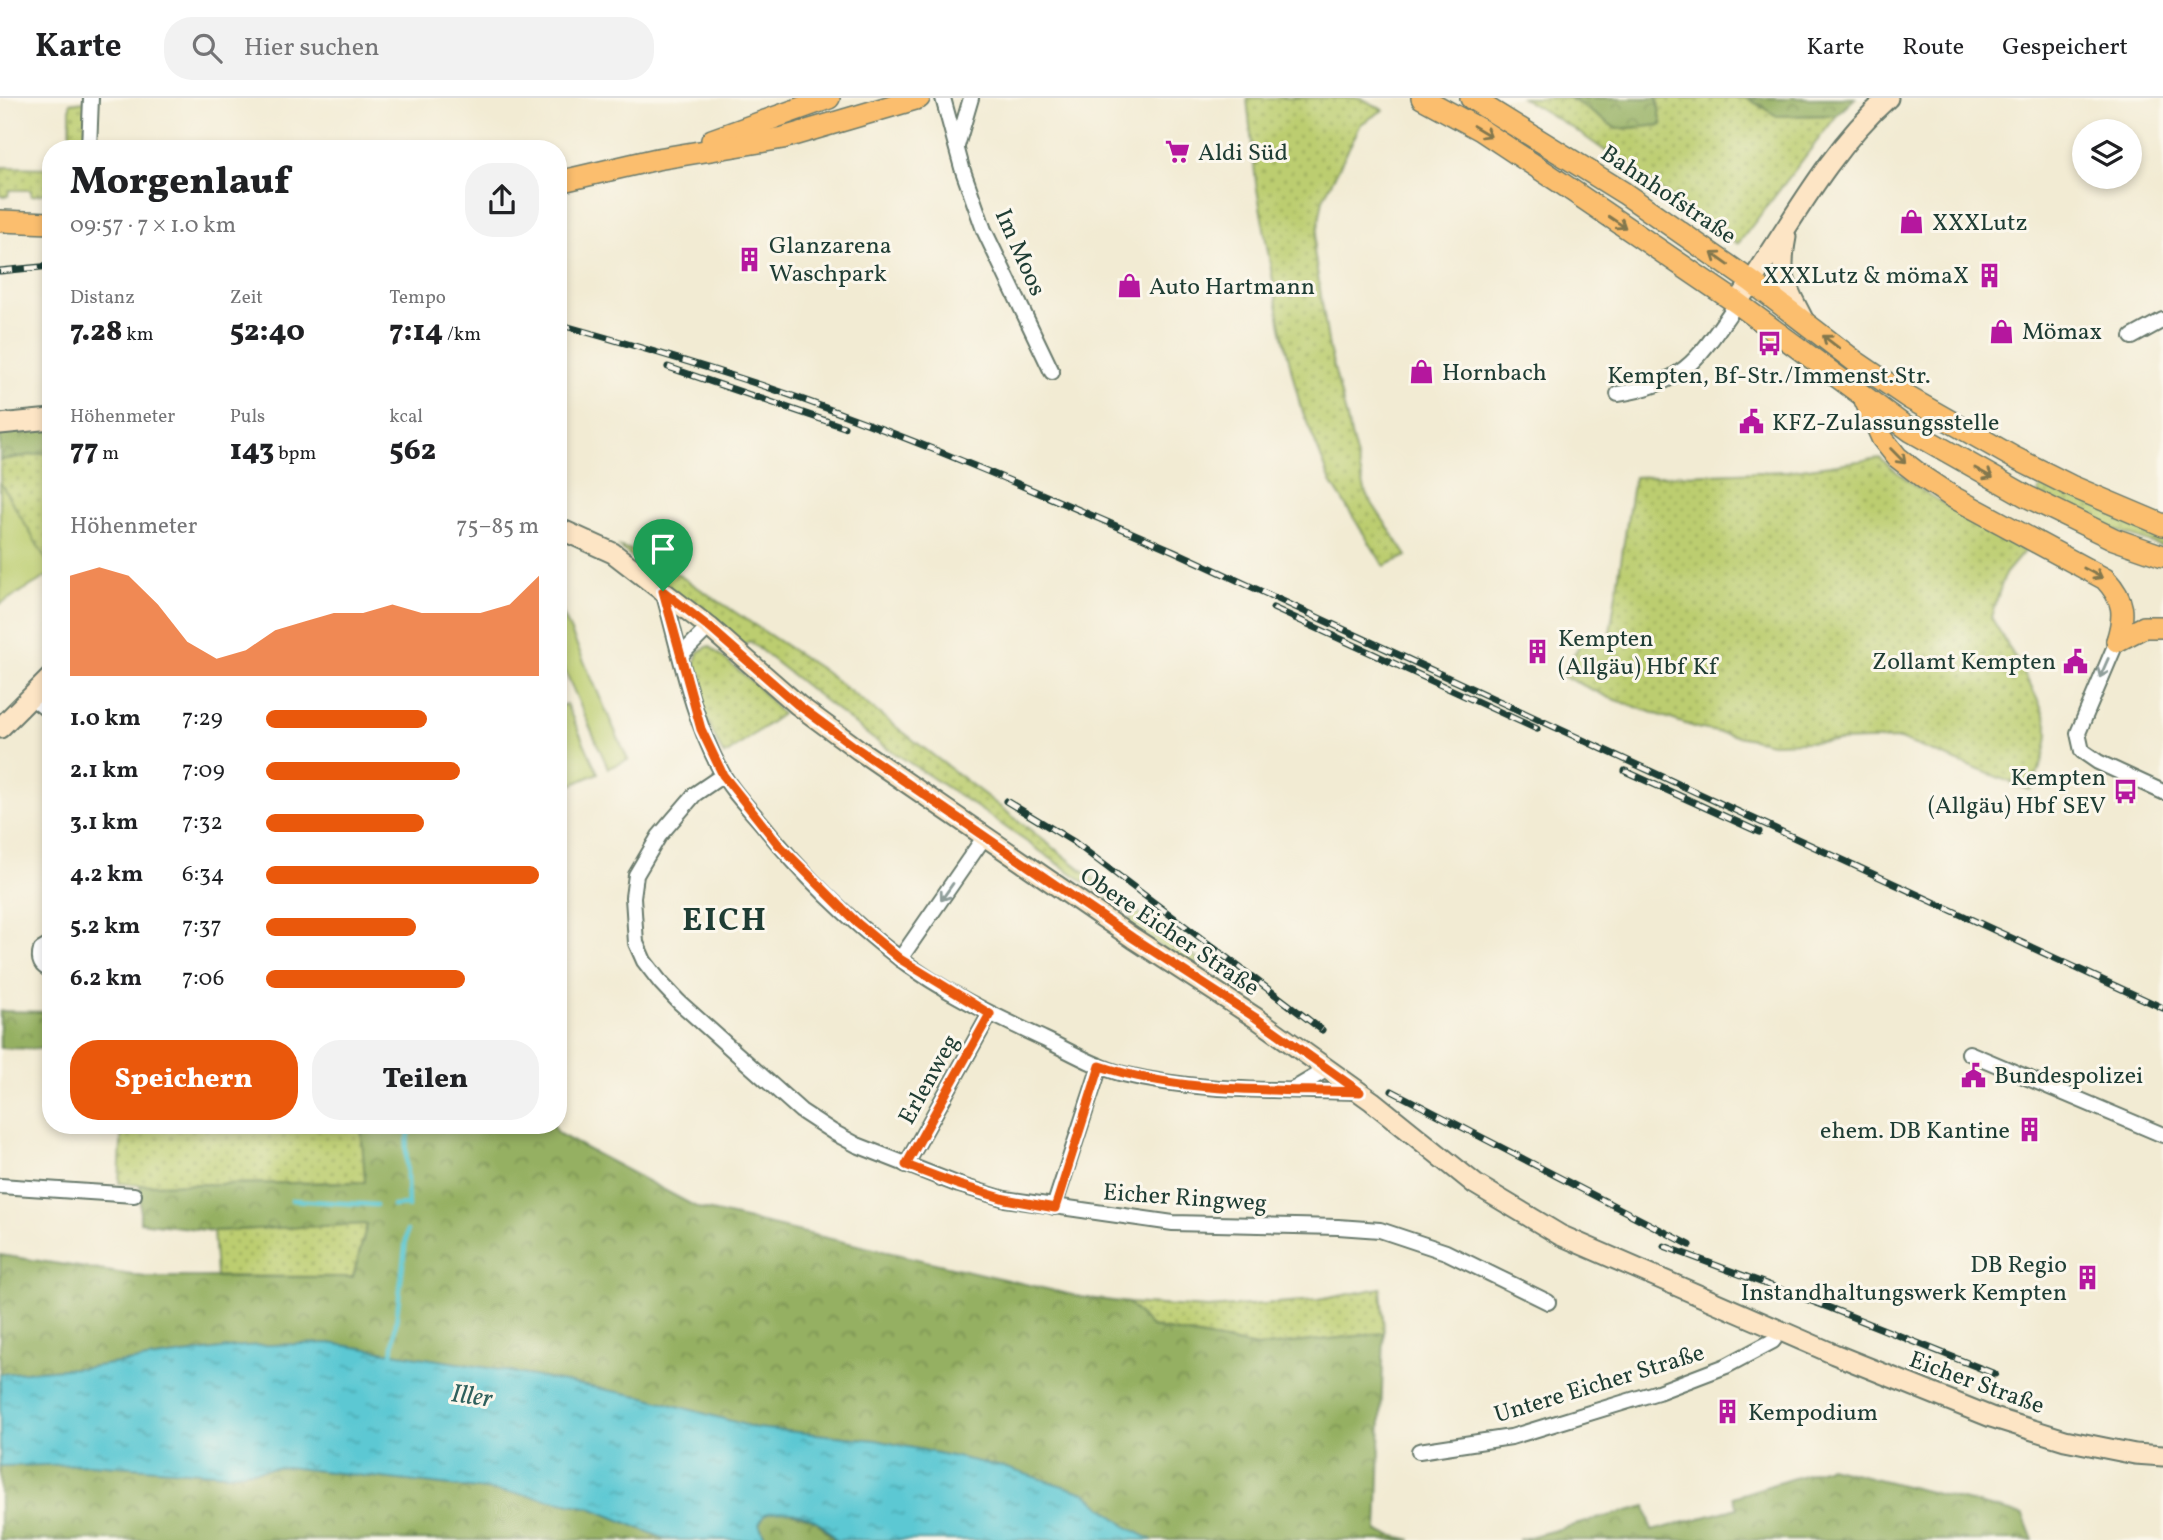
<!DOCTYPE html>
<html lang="de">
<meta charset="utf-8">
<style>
body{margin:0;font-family:Vollkorn,serif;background:#f2f2f2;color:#202124;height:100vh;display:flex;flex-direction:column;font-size:26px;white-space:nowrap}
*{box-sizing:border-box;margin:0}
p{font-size:23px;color:#757577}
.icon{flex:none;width:38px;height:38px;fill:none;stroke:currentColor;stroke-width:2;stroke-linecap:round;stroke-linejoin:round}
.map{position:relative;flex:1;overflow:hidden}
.panel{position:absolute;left:42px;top:42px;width:525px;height:994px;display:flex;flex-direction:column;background:#fff;border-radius:28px;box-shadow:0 4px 10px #0003}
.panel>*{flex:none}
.controls{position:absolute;left:2072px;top:21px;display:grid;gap:14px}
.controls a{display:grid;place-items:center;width:70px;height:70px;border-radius:50%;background:#fff;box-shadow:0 4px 10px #0003;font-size:35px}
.pin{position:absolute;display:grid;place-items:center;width:60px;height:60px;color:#fff;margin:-72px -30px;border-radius:50% 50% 50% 0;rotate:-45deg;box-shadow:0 0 7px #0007}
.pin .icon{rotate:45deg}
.round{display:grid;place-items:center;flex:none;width:74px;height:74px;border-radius:28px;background:#f2f2f2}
.headline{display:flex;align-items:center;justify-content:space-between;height:119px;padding:0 28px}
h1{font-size:38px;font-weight:800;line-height:52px}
.metrics{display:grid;grid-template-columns:repeat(3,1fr);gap:10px;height:119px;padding:7px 28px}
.metrics div{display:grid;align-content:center}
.metrics b{font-size:30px;font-weight:800}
.metrics small{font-size:19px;font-weight:400}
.metrics p{font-size:19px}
.chart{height:196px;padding:14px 28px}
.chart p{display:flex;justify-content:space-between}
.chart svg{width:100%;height:126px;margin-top:7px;fill:#ea580c;opacity:.7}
.primary-button{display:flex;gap:14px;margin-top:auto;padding:14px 28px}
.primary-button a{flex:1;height:80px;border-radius:28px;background:#ea580c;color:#fff;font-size:28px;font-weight:800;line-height:80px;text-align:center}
.primary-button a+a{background:#f2f2f2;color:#202124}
ul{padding:0 28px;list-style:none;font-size:23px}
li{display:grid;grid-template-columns:112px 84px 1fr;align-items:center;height:52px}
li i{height:18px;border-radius:9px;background:#ea580c}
header{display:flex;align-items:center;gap:42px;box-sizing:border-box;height:98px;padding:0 35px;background:#fff;border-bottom:2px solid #e0e0e0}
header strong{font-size:33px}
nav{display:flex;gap:38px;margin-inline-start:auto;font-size:24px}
.search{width:490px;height:63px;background:#f2f2f2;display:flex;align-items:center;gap:18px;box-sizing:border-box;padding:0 24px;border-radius:28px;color:#757577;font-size:26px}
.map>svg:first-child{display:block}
.grass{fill:url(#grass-dots);stroke:#6e8552;stroke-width:2}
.forest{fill:url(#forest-crowns);stroke:#5a764b;stroke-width:2}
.green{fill:#bccd70;stroke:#6e8552;stroke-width:2}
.water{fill:url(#water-ripples);stroke:#3d8284;stroke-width:2}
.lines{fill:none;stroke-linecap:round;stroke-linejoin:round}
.stream{stroke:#5bc8d3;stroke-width:4.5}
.street-casing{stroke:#697a6c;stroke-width:18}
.secondary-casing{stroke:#697a6c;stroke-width:23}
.primary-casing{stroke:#697a6c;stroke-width:24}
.street{stroke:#fff;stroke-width:14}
.secondary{stroke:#fde5c5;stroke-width:19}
.primary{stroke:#fbbe6e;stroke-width:21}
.rail-casing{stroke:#1f3d34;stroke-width:7}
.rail{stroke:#fbf7ec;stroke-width:4.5;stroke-dasharray:13;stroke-linecap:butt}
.oneway{stroke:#82774e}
.oneway2{stroke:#8f9e9a}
.route-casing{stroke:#fff;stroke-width:14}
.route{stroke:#ea580c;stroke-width:9}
.labels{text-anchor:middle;stroke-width:6;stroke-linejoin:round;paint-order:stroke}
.poi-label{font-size:24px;fill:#1f3d34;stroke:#fbf7ec;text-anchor:start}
.street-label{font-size:24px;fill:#1f3d34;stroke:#fbf7ec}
.water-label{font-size:26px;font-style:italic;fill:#2e605c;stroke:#fbf7ec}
.district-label{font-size:32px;font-weight:bold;letter-spacing:2px;fill:#1f3d34;stroke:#fbf7ec}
</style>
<header>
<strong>Karte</strong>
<div class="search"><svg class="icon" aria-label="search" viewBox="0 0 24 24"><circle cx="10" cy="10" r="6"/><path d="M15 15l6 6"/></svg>Hier suchen</div>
<nav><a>Karte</a><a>Route</a><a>Gespeichert</a></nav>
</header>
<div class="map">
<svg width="2163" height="1442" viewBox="0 0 2163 1442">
<defs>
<pattern id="grass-dots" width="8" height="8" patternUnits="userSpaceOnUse" patternTransform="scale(1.75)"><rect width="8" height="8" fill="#bccd70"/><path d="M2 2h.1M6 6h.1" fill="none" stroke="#98a85d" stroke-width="1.8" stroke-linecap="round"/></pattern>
<pattern id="forest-crowns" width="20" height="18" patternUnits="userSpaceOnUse" patternTransform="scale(1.75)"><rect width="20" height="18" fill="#95b062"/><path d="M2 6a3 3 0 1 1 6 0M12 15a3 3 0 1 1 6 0" fill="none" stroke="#799052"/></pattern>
<pattern id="water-ripples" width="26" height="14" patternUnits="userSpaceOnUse" patternTransform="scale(1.75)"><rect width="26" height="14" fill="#5bc8d3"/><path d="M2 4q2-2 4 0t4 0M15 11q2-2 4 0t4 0" fill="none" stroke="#4ba4ac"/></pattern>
</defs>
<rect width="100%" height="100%" fill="#fbf7ec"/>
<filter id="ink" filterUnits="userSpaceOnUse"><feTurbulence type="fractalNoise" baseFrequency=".0143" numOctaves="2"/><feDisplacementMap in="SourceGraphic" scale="14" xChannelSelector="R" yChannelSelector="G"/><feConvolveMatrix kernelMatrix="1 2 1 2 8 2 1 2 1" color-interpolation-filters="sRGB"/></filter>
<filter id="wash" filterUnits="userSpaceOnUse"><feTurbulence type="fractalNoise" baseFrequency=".00686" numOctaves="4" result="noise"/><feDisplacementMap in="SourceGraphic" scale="28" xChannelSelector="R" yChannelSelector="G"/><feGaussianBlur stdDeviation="1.57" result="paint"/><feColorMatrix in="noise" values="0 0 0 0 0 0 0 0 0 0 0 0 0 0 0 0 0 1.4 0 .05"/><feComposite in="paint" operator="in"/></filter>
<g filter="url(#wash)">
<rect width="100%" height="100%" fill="#f2ebd3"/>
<g class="grass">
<polygon points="1247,0 1361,0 1383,12 1361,26 1323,101 1314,153 1329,250 1366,396 1407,458 1384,468 1331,384 1300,307 1281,229 1256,85"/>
<polygon points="1522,0 1570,0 1617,31 1662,27 1657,0 1747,0 1777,18 1837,17 1738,146 1574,31"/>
<polygon points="86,3 85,51 70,51 70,5"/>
<polygon points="0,69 51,70 51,94 31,98 31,92 9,92 8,98 0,98"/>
<polygon points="51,354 51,470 0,384 0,362"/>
<path d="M1880 360C1925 400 1974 423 2027 450L2005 476 1991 519C2003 540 2050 614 2048 635 2047 655 2039 674 2030 692L1900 641 1772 645 1697 630 1610 600 1561 577 1586 537 1609 541 1634 379 1787 373Z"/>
<polygon points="2043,383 2163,433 2163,449 2115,432 2038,396"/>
<polygon points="618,448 650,458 821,571 1198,861 1193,869 1127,827 1132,817 975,708 872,640 749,543 743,549"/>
<path d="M709 548 756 587 782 616 724 658C710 630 687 585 698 554Z"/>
<polygon points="122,1027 361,1027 366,1084 140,1087 119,1085"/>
<polygon points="367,1126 353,1179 216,1178 213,1133"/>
<polygon points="1381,1190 1384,1235 1257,1249 1151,1229 1128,1205 1208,1210 1318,1202"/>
</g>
<g class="forest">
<polygon points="1570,0 1657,0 1662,27 1617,31"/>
<polygon points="1747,0 1855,0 1837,17 1777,18"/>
<polygon points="51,328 51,354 0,362 0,334"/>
<polygon points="0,913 51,914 51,951 0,950"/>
<polygon points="361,1027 554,1027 557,1035 698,1110 1081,1199 1128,1205 1151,1229 1257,1249 1384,1235 1377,1434 1412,1442 1152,1442 1127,1429 1085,1395 1003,1369 876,1342 756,1330 645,1299 489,1270 329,1245 243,1248 89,1269 0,1276 0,1157 145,1179 353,1179 367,1126 213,1133 140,1124 140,1087 365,1084"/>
<polygon points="90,1366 227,1376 286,1369 521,1396 591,1410 668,1442 0,1442 0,1368"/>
<polygon points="1829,1369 2023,1417 2033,1442 1518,1442 1646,1408 1652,1433 1737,1410 1733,1399"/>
<polygon points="779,1411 816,1422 835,1442 767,1442 759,1426 765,1416"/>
</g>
<g class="green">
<polygon points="0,384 51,470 51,476 0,506"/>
<polygon points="558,505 628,662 608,670 558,557"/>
<polygon points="566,606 598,675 558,693 558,609"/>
</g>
<path class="water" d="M329 1245 489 1270 645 1299 756 1330 876 1342 1003 1369 1085 1395 1127 1429 1152 1442H835C823 1419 788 1408 765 1416L759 1426 766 1442H668L591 1410 521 1396 286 1369 227 1376 90 1366 0 1368V1276L90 1269 243 1248Z"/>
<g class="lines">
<g class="stream">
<polyline points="292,1102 376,1107"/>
<polyline points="393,1108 408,1107"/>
<polyline points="408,1109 406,1049 411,1027"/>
<polyline points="392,1257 407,1133"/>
</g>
</g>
</g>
<g filter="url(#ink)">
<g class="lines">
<defs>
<g id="street">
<polyline points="943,0 962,70 984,132 1052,274"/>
<polyline points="957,48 971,0"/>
<polyline points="89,51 91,0"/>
<polyline points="2132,239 2163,222"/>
<path d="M1618 296C1686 286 1700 258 1737 205"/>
<path d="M663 493C680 554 691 617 721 673 731 693 749 710 763 727 802 776 849 822 899 860 943 894 995 918 1046 942 1071 954 1096 969 1123 976 1201 995 1280 991 1359 994"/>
<polyline points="2117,543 2078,635 2082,653 2098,664 2163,694"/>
<polyline points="681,557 709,529"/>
<polyline points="32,600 51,615"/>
<polyline points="723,677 695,696 659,738 636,777 633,799 636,845 644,863 661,885 679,904 801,1013 833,1034 857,1047 959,1087 1005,1101 1173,1125 1338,1129 1380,1132 1446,1154 1548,1204"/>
<path d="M51 846 41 852C38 862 41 869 51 872"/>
<polyline points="900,861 985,738"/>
<polyline points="1969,955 2163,1037"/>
<polyline points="1294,991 1326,972"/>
<polyline points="906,1067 990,916"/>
<polyline points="0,1088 134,1097"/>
<polyline points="1054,1109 1100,968"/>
<polyline points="1419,1353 1511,1339 1658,1294 1726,1268 1773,1243 1781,1232"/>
</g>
<g id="secondary">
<path d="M1786 139C1778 181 1786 187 1804 223"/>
<path d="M1737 205C1785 137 1825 56 1888 0"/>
<polyline points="0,326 51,321"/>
<polyline points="558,430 613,455 709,529 798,607 859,652 1133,840 1256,920 1372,1003 1475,1086 1560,1137 1834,1256 1991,1319 2065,1342 2135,1356 2163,1358"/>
<polyline points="0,630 51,579"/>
</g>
<g id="primary">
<polyline points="1422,0 1481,32 1561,85 1737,205 1911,333 2026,398 2114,441 2163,458"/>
<polyline points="1471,0 1624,95 1752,184 1856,264 1909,300 2013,359 2071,388 2163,427"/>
<polyline points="712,42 829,0"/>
<polyline points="558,84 657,61 783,40 919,0"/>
<polyline points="0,123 51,125"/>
<path d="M1865 302 1882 340 1897 359 1924 380 1951 398 2105 481C2125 502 2125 517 2117 543"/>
<polyline points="2117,543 2144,529 2163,529"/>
</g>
</defs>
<use href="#street" class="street-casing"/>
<use href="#secondary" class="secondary-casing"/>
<use href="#primary" class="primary-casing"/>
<use href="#street" class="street"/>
<use href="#secondary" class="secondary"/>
<use href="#primary" class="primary"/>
<defs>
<g id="rail">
<polyline points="0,173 51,168"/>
<path d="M558 226C626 245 694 265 761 287 902 335 1038 394 1174 453L2163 910"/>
<polyline points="668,269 844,329"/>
<polyline points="1273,510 1537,631"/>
<polyline points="1625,673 1759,734"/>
<polyline points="1006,703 1074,744 1322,932"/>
<polyline points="1392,993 1690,1147"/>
<polyline points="1664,1148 1830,1210 1995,1276"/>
</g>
</defs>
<use href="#rail" class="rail-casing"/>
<use href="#rail" class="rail"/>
</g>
<defs><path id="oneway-shaft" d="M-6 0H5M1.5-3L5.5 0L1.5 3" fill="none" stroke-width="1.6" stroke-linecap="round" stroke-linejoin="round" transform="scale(1.75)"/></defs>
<g class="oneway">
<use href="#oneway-shaft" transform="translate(1482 33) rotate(31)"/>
<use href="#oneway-shaft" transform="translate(1617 124) rotate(34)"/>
<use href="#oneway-shaft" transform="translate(1720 161) rotate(-145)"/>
<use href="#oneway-shaft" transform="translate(1831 244) rotate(-142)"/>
<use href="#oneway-shaft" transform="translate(1898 358) rotate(45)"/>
<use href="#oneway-shaft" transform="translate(1984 375) rotate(29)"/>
<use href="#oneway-shaft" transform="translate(2093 475) rotate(28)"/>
</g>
<g class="oneway2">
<use href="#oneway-shaft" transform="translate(2104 570) rotate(114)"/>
<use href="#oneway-shaft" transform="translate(947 794) rotate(125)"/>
</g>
</g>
<g class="lines" filter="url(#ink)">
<defs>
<path id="route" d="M663 493 709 529 798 607 859 652 1133 840 1256 920 1360 994C1272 991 1184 996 1100 968L1055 1110 1005 1101 959 1087 906 1067 990 916 900 861 857 825 778 746 723 677 701 631Z"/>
</defs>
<use href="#route" class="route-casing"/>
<use href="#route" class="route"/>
</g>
<defs>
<symbol id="supermarket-bare" viewBox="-9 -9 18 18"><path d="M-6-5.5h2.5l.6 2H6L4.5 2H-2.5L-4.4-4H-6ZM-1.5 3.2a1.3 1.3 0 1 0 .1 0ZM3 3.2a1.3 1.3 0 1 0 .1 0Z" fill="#b5179e" stroke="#fbf7ec" stroke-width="2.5" paint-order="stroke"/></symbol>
<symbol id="shop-bare" viewBox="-9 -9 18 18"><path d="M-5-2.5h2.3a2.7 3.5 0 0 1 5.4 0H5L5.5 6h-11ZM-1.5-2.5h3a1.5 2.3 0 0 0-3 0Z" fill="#b5179e" stroke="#fbf7ec" stroke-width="2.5" paint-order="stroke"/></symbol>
<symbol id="building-bare" viewBox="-9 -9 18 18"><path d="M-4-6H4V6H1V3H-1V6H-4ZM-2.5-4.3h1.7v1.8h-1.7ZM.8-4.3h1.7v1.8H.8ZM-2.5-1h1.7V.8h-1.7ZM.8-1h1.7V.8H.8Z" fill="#b5179e" stroke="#fbf7ec" stroke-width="2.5" paint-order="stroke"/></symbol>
<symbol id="bus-bare" viewBox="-9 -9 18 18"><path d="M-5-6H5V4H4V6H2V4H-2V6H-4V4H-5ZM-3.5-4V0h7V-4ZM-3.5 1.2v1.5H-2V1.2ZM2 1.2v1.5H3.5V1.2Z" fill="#b5179e" stroke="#fbf7ec" stroke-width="2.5" paint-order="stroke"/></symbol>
<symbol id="civic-bare" viewBox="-9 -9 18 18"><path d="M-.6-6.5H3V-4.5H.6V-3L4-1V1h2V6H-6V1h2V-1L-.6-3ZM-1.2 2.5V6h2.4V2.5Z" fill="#b5179e" stroke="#fbf7ec" stroke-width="2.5" paint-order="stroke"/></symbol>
</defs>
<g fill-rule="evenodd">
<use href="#supermarket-bare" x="1160" y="36" width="35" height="35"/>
<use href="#shop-bare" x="1894" y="106" width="35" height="35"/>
<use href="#building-bare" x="732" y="144" width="35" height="35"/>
<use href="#building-bare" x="1972" y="160" width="35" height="35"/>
<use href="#shop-bare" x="1112" y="170" width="35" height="35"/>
<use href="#shop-bare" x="1984" y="216" width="35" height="35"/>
<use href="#bus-bare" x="1752" y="228" width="35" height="35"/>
<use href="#shop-bare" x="1404" y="256" width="35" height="35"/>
<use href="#civic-bare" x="1734" y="306" width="35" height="35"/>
<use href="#building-bare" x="1520" y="536" width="35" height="35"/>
<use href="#civic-bare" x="2058" y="546" width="35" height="35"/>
<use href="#bus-bare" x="2108" y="676" width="35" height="35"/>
<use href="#civic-bare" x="1956" y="960" width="35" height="35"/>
<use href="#building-bare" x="2012" y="1014" width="35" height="35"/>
<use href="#building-bare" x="2070" y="1162" width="35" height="35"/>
<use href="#building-bare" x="1710" y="1296" width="35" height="35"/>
</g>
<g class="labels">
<g class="poi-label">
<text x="1198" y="62">Aldi Süd</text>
<text x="1932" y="132">XXXLutz</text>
<text x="769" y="155">Glanzarena<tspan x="769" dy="28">Waschpark</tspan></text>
<text x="1969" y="185" text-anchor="end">XXXLutz &amp; mömaX</text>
<text x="1149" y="196">Auto Hartmann</text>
<text x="2022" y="241">Mömax</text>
<text x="1442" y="282">Hornbach</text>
<text x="1769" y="285" text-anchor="middle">Kempten, Bf-Str./Immenst.Str.</text>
<text x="1772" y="332">KFZ-Zulassungsstelle</text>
<text x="1558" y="548">Kempten<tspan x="1558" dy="28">(Allgäu) Hbf Kf</tspan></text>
<text x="2056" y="571" text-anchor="end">Zollamt Kempten</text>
<text x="2106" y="687" text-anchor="end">Kempten<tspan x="2106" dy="28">(Allgäu) Hbf SEV</tspan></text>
<text x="1994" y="985">Bundespolizei</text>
<text x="2010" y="1040" text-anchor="end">ehem. DB Kantine</text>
<text x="2067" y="1174" text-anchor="end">DB Regio<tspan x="2067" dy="28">Instandhaltungswerk Kempten</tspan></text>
<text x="1748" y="1322">Kempodium</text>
</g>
<g class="street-label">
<text transform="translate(1669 96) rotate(34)" y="8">Bahnhofstraße</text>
<text transform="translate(1021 154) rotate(66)" y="8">Im Moos</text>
<text transform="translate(1170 833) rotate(34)" y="8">Obere Eicher Straße</text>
<text transform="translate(928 981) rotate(-61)" y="8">Erlenweg</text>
<text transform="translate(1185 1099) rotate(4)" y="8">Eicher Ringweg</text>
<text transform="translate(1977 1284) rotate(20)" y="8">Eicher Straße</text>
<text transform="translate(1599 1285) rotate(-17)" y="8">Untere Eicher Straße</text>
</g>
<g class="water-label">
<text transform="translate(472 1297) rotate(8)" y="9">Iller</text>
</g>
<g class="district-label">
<text x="725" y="832">EICH</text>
</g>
</g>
</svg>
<div class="controls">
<a><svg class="icon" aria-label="layers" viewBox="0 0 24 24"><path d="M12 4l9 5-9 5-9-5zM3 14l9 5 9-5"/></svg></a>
</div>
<div class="pin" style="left:663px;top:493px;background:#1e9e55"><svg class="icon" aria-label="arrive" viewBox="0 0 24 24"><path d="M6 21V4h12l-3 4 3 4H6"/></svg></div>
<section class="panel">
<div class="headline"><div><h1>Morgenlauf</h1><p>09:57 · 7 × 1.0 km</p></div><a class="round"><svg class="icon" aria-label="share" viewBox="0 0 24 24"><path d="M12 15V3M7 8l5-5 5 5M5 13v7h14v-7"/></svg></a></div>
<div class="metrics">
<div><p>Distanz</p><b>7.28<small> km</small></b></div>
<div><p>Zeit</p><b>52:40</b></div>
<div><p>Tempo</p><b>7:14<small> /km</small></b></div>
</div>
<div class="metrics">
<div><p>Höhenmeter</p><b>77<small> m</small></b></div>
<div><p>Puls</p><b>143<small> bpm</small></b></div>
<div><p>kcal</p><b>562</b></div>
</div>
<div class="chart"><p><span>Höhenmeter</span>75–85 m</p>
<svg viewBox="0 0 160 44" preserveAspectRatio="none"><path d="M0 44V9L10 6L20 9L30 19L40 32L50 38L60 35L70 28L80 25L90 22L100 22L110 19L120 22L130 22L140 22L150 19L160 9V44z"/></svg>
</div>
<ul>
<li><b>1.0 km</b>7:29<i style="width:59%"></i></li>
<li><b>2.1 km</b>7:09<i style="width:71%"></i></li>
<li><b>3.1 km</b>7:32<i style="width:58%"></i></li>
<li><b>4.2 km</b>6:34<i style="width:100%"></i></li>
<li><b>5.2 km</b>7:37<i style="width:55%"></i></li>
<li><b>6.2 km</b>7:06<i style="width:73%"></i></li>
</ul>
<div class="primary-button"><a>Speichern</a><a>Teilen</a></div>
</section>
</div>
